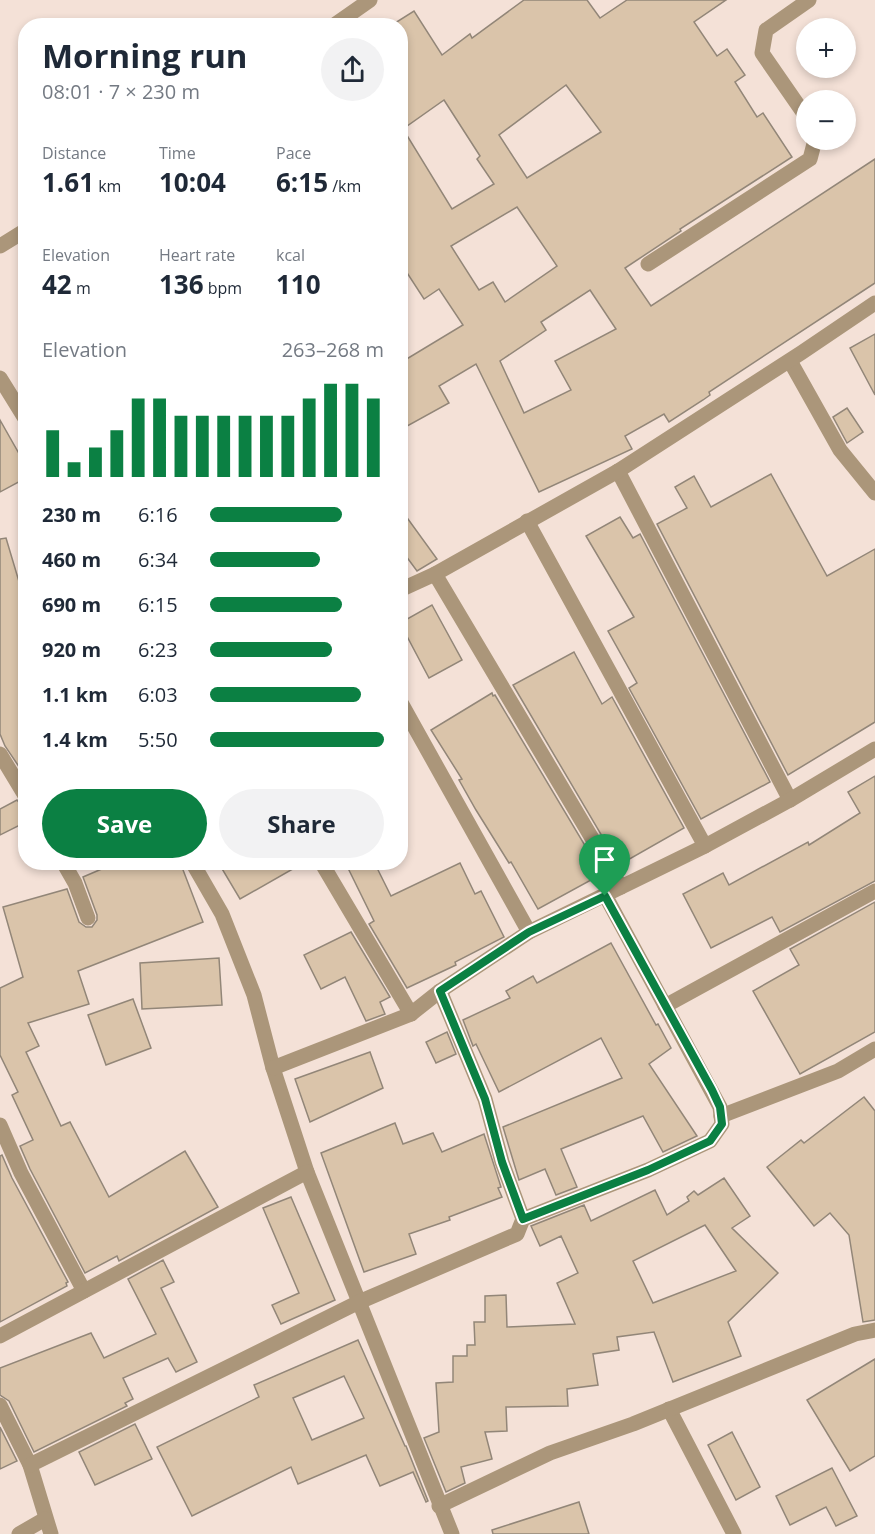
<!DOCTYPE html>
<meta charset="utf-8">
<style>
body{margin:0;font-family:"Open Sans",sans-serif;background:#f2f2f3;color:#1f2937;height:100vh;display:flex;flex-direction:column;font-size:22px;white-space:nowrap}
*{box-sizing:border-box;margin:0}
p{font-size:20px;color:#747a83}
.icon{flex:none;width:33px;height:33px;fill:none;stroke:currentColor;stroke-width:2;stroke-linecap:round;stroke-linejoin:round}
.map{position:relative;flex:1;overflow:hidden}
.panel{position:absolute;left:18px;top:18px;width:390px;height:852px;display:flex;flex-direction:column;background:#fff;border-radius:24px;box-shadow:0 3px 9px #0003}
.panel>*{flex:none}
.tools{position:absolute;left:796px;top:18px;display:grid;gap:12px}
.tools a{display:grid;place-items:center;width:60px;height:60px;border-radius:50%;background:#fff;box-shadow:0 3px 9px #0003;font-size:30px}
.pin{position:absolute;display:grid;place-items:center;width:51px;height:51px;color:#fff;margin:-62px -26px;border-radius:50% 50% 50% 0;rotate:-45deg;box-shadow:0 0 6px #0007}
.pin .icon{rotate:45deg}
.round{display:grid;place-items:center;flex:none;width:63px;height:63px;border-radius:32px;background:#f2f2f3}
.headline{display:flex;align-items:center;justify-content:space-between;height:102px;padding:0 24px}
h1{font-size:33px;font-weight:700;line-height:45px}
.figures{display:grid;grid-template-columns:repeat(3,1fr);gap:9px;height:102px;padding:6px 24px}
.figures div{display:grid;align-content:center}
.figures b{font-size:26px;font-weight:700}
.figures small{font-size:16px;font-weight:400}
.figures p{font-size:16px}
.chart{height:168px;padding:12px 24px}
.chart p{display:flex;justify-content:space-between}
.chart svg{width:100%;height:108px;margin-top:6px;stroke:#0b8043;stroke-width:6}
.cta{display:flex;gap:12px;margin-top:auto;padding:12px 24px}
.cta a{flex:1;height:69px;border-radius:36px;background:#0b8043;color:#fff;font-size:24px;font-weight:700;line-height:69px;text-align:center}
.cta a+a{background:#f2f2f3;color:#1f2937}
ul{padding:0 24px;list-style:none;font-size:20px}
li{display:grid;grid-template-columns:96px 72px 1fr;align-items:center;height:45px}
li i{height:15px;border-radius:8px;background:#0b8043}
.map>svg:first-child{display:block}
.building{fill:#dac4aa;stroke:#928678;stroke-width:1.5;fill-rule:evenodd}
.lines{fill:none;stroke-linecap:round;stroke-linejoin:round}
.minor{stroke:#ab967a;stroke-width:15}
.route-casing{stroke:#fff;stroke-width:12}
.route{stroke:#0b8043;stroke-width:8}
</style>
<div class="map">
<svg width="875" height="1534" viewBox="0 0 875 1534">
<rect width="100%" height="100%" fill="#f4e1d7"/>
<g class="building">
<path d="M524 0H587L600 18 627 0H726L694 22 717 56 727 49 745 75 735 82 757 117 763 113 792 157 680 229 681 231 625 268 651 306 875 159V283L709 392 710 395 703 400 669 422 664 414 625 436 632 449 539 492 476 364 439 386 449 403 400 430V363L463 325 439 289 424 299 400 262V26H397L395 23 414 11 442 55 470 34 472 38ZM566 85 601 132 527 178 499 135ZM444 100 480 156 477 159 494 184 452 209 403 129ZM517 207 557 266 505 302 493 282 479 290 451 246ZM590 290 616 329 555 361 571 390 524 413 500 361 546 330 541 322Z"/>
<polygon points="875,334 875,395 850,348"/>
<polygon points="847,408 863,432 847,443 833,417"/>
<polygon points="0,420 26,466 26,478 0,492"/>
<polygon points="771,474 827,576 875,549 875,722 788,775 657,524 687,508 675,487 694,476 711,507"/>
<polygon points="400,508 437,559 417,571 400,548"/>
<polygon points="620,517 633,538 640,534 770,782 701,819 629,688 637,683 608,631 634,617 586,536"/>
<polygon points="6,538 26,605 26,777 5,746 0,734 0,539"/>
<polygon points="432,605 462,660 429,678 400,623"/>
<polygon points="574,652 602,704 612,697 684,828 619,865 513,685"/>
<polygon points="492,693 493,696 495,695 602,874 538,909 511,862 509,863 476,810 459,780 462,779 431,730"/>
<polygon points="875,776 875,881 780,932 772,917 711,948 683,894 723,873 729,885 808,842 809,845 860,813 848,792"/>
<polygon points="17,800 21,805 26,807 26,822 0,835 0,809"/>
<polygon points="118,862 180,862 203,922 78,971 89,1004 28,1023 39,1046 26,1052 61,1126 70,1122 109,1197 185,1151 218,1207 119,1261 117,1256 85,1273 30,1169 20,1146 33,1140 12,1095 18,1092 0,1055 0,988 23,977 3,907 67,889 79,922 86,927 92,927 97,920 97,915 83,877"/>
<polygon points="218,862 305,862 240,899"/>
<polygon points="345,862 374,862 391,896 460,863 475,894 481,891 504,937 455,962 456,965 407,988 369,924 374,921"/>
<polygon points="875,902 875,1032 800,1074 753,991 799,965 790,949"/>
<polygon points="351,932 390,997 380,1002 385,1014 366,1021 345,977 321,989 304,955"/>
<polygon points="611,943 656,1025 658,1024 671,1048 649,1064 697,1136 663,1152 643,1116 561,1149 577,1187 556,1195 545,1169 519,1180 503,1127 622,1078 601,1038 499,1092 476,1044 473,1046 463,1020 510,998 506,991 533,976 537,983"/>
<polygon points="219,958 222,1005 142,1009 140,963"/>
<polygon points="133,999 151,1048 106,1065 88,1015"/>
<polygon points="447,1032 456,1054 436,1063 426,1042"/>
<polygon points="370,1052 383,1088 310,1122 295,1079"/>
<polygon points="864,1097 875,1111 875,1320 863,1322 849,1235 830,1213 814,1226 767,1167 801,1140 804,1143"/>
<polygon points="395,1123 403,1144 433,1133 442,1152 484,1134 501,1187 498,1188 502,1197 449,1217 450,1220 409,1234 416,1254 364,1272 321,1153"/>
<polygon points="2,1155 12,1178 68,1282 66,1283 67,1286 0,1322 0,1156"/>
<path d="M724 1178 750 1216 732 1228 778 1273 728 1322 741 1356 673 1382 654 1332 617 1337 619 1350 593 1354 598 1385 567 1389 568 1406 506 1407 507 1431 485 1432 492 1459 461 1467 465 1483 446 1492 424 1438 439 1432 436 1383 453 1382V1356H467V1345H475L474 1322H485V1296L506 1295 507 1327 575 1324 557 1283 578 1273 561 1236 540 1246 531 1226 584 1205 591 1221 655 1190 667 1215 689 1201 687 1197 694 1191 698 1195ZM705 1225 736 1271 653 1303 633 1261Z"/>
<polygon points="291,1197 335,1300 281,1324 272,1305 299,1293 263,1208"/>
<polygon points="163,1260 174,1282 161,1288 197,1362 176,1372 168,1358 123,1378 133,1399 125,1403 127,1406 34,1452 9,1401 0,1395 0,1368 91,1333 104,1358 156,1334 128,1279"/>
<path d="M358 1340 405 1446H406L428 1501 426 1502 413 1472 380 1486 366 1455 298 1484 291 1467 192 1516 157 1447 259 1397 254 1385ZM344 1376 364 1418 312 1440 293 1398Z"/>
<polygon points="875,1359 875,1456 850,1471 807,1400"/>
<polygon points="135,1424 152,1459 95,1485 79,1452"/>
<polygon points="0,1427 17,1461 0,1469"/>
<polygon points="732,1432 760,1487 736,1500 708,1445"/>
<polygon points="832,1468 857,1516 836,1526 826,1507 790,1525 776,1496"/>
<polygon points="579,1502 589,1534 493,1534 492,1530"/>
</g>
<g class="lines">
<g class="minor">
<polyline points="333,26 370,0"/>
<polyline points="807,118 762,53 766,30 809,0"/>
<polyline points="0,246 26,230"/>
<polyline points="648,264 810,159 815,140"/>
<polyline points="790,361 840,450 875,493"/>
<polyline points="0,378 26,420"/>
<polyline points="618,471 790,800"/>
<polyline points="527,521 705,846"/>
<polyline points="435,574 621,887"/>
<polyline points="400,590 435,574 618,471 801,353 875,303"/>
<polyline points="400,701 529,932"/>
<polyline points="0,754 26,797"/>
<polyline points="63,862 75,883 88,918"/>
<polyline points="192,862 222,914 254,995 273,1068 307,1172 452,1534"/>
<polyline points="321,862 411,1014"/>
<polyline points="440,991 485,1099 502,1162 523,1219"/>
<polyline points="665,1006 875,891"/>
<polyline points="273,1068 411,1014 440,991 529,932 705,846 790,800 875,749"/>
<polyline points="721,1116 838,1071 875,1049"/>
<polyline points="0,1125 21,1173 84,1291"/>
<polyline points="0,1336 307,1172"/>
<polyline points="0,1405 30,1465 51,1534"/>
<polyline points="669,1409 734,1534"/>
<polyline points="30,1465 359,1302 517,1234 523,1219 648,1170 710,1141 722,1124 720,1107 605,895"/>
<polyline points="439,1506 550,1453 633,1424 855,1334 875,1330"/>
<polyline points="19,1534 45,1519"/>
</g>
</g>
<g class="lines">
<defs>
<polygon id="route" points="605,896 712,1090 720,1107 722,1124 710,1141 648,1170 523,1219 502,1162 485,1099 440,991 529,932"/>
</defs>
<use href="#route" class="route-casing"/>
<use href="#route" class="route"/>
</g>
</svg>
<div class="tools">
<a>+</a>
<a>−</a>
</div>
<div class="pin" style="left:605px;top:896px;background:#1e9e55"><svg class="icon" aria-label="arrive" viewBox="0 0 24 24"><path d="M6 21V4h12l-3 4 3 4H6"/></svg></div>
<section class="panel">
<div class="headline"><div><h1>Morning run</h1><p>08:01 · 7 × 230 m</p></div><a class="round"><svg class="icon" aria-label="share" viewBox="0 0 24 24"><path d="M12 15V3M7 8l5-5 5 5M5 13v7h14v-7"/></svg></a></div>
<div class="figures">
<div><p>Distance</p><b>1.61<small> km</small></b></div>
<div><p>Time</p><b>10:04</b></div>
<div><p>Pace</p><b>6:15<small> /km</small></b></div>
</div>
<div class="figures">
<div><p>Elevation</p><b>42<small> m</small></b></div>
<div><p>Heart rate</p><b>136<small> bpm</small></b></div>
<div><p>kcal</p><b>110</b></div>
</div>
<div class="chart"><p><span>Elevation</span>263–268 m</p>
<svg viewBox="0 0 160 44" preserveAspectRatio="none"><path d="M5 44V25M15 44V38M25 44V32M35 44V25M45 44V12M55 44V12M65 44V19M75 44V19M85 44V19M95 44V19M105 44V19M115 44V19M125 44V12M135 44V6M145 44V6M155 44V12"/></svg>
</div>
<ul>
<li><b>230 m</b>6:16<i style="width:76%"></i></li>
<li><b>460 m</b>6:34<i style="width:63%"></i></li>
<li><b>690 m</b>6:15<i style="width:76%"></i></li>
<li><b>920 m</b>6:23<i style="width:70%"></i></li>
<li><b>1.1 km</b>6:03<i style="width:87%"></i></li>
<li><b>1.4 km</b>5:50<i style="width:100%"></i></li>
</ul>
<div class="cta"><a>Save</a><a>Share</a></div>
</section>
</div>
